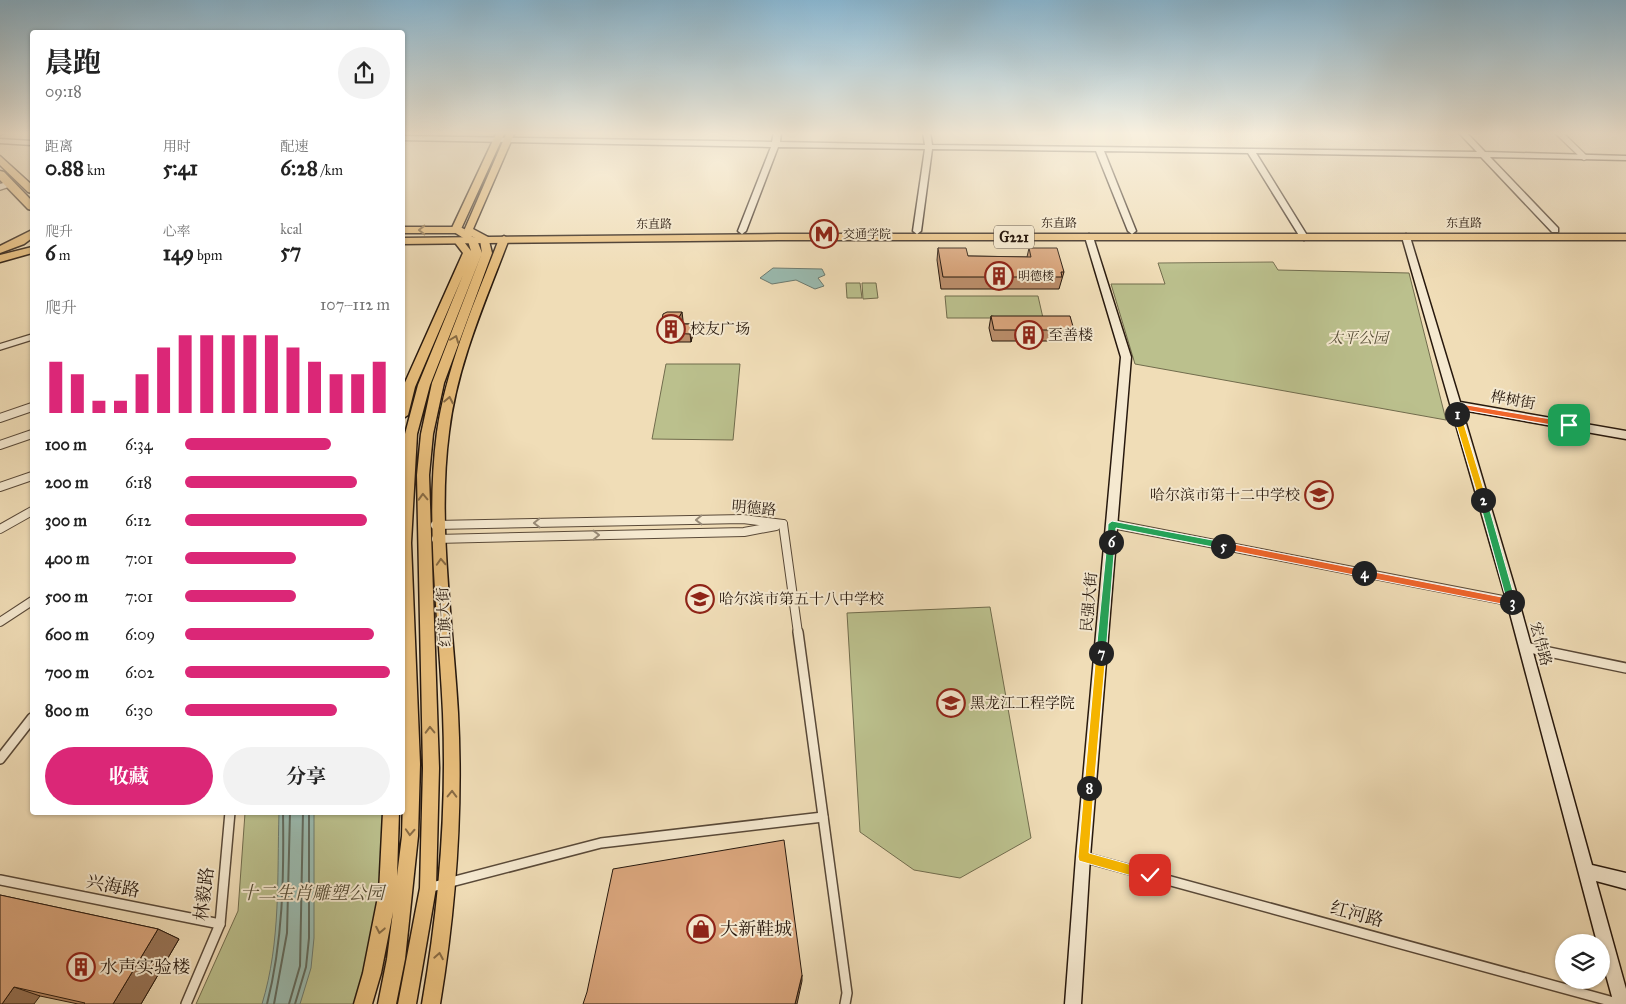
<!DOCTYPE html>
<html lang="zh">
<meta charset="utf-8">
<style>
body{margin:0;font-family:"IM FELL Great Primer","Noto Serif SC",serif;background:#f2f2f2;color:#222;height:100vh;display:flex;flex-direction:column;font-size:19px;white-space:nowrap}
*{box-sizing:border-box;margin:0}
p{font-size:16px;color:#767676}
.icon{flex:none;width:28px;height:28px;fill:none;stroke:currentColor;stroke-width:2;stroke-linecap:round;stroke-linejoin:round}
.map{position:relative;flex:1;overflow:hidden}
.drawer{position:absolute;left:30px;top:30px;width:375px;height:785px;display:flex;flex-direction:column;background:#fff;border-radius:5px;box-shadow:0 1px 4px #0004}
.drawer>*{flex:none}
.tools{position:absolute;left:1555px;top:934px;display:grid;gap:10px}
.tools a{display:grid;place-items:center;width:55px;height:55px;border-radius:50%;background:#fff;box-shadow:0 1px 4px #0004;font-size:25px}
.pin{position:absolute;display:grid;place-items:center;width:42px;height:42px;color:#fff;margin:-21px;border-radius:10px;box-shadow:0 2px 8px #0006}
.km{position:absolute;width:25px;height:25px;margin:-12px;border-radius:50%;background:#222;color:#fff;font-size:14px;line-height:25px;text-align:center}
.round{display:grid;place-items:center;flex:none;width:52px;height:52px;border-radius:26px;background:#f2f2f2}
.summary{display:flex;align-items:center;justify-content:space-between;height:85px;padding:0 15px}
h1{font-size:28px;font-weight:700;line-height:38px}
.stats{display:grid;grid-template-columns:repeat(3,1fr);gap:8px;height:85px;padding:5px 15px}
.stats div{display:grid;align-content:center}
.stats b{font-size:21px;font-weight:700}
.stats small{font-size:14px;font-weight:400}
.stats p{font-size:14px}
.chart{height:140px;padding:10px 15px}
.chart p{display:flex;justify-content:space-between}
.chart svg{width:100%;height:90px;margin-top:5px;stroke:#db2777;stroke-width:6}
.cta{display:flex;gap:10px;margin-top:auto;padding:10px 15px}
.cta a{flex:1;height:58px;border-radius:30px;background:#db2777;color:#fff;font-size:20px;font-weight:700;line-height:58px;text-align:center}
.cta a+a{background:#f2f2f2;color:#222}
ul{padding:0 15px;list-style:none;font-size:16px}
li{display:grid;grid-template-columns:80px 60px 1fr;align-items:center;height:38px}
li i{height:12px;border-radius:6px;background:#db2777}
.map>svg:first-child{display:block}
.green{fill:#bbc08d;stroke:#716c4d}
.water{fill:#9abbb0;stroke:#6c7a6f}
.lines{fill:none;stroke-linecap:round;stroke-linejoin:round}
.shore{stroke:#606a5e;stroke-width:2}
.street-far2-casing{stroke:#594938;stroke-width:8}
.street-far1-casing{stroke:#594938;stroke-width:10}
.street-casing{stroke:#594938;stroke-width:12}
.secondary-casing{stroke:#27180d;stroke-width:3}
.primary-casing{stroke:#27180d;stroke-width:3}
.highway-casing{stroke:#27180d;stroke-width:3}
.street-far2{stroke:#f5e9d0;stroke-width:5.5}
.street-far1{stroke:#f5e9d0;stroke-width:8}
.street{stroke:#f5e9d0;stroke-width:9}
.secondary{fill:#f5e9d0;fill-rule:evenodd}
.primary{fill:#e8be7c;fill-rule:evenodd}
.highway{fill:#e8be7c;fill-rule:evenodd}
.wall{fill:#bb8e6b;stroke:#27180d}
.shaded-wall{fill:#987457;stroke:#27180d}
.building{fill:#d9a57c;stroke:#27180d}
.oneway{stroke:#886b44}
.oneway2{stroke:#988b78}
.split-1{fill:#f0652b;stroke:#fff}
.split-2{fill:#f5b400;stroke:#fff}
.split-3{fill:#22a559;stroke:#fff}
.split-4{fill:#f0652b;stroke:#fff}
.split-5{fill:#f0652b;stroke:#fff}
.split-6{fill:#22a559;stroke:#fff}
.split-7{fill:#22a559;stroke:#fff}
.split-8{fill:#f5b400;stroke:#fff}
.split-9{fill:#f5b400;stroke:#fff}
.labels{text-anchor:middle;stroke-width:4;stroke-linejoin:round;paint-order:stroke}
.far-street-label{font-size:12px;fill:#27180d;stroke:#f5e9d0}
.far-poi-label{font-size:12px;fill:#27180d;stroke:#f5e9d0;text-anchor:start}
.shield{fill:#f5e9d0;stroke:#655748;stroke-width:1}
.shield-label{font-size:14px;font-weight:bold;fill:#27180d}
.poi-label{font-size:15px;fill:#27180d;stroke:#f5e9d0;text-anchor:start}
.park-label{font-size:15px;font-style:italic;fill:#534a33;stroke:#f5e9d0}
.street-label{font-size:15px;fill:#27180d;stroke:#f5e9d0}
.near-street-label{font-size:18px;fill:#27180d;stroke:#f5e9d0}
.near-park-label{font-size:18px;font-style:italic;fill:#534a33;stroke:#f5e9d0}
.near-poi-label{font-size:18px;fill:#27180d;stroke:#f5e9d0;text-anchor:start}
</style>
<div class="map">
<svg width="1626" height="1004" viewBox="0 0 1626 1004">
<rect width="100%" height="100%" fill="#f0ddb7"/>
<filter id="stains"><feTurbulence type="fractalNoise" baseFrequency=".004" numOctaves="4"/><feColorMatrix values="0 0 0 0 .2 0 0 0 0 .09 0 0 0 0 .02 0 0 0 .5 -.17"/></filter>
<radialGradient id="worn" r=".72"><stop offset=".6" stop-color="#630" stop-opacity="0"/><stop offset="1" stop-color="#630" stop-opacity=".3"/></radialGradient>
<g class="green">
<polygon points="1273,262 1278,270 1409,273 1446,420 1135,364 1111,284 1165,284 1158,263"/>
<polygon points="846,283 860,283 862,298 847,298"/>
<polygon points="862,283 876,283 878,298 863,299"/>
<polygon points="945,296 1038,296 1043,318 947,318"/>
<polygon points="666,364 740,364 733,440 652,439"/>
<polygon points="990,607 1031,838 960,878 914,870 860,832 847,613"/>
<polygon points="245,813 388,813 369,1004 196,1004 238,911"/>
</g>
<g class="water">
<polygon points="773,268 822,269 825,275 818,278 824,286 815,289 796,280 772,284 760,278"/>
<path d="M279 813H314V938L311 968 300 1004H262C281 942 277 876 279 813Z"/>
</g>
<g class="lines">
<g class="shore">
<path d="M267 1004C283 941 284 877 283 812"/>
<polyline points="274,1004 287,933 290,812"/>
<polyline points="289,1004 300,966 303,812"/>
<polyline points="295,1004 306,967 309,938 309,812"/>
</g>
<defs>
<g id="street-far2">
<polyline points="1558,132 1584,157"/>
<polyline points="0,187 9,184"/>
<polyline points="0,347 32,337"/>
</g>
<g id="street-far1">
<polyline points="0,418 32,407"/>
<polyline points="0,445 32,434"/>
<polyline points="0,487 32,476"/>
<polyline points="783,524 798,633"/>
<polyline points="1112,524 1513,602"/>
<polyline points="435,525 743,519 783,524"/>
<polyline points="0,529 32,511"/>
<polyline points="436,539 744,532 776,526"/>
<polyline points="0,622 32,601"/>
</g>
<g id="street">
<polyline points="798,632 847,993 845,1004"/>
<polyline points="1525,647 1626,668"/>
<polyline points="0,759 32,718"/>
<polyline points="1083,857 1621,1004"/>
<polyline points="0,880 220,924"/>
<polyline points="428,888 601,843 823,817"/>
<polyline points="186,1004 220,924 230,812"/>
</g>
<g id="secondary">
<polygon points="0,132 6,132 0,135"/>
<polygon points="774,132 781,132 780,142 925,145 923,132 930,132 932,145 1477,152 1458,132 1466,132 1485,152 1626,156 1626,160 1490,157 1558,228 1558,232 1552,232 1481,157 1256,153 1308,237 1304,240 1300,237 1248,153 1104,151 1136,231 1132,234 1128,231 1096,151 932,149 921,231 917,234 913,231 925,149 778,147 746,231 742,234 738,231 771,147 402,140 402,136 772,142"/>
<polygon points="0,139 32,141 32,145 0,143"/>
<polygon points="1089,234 1093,237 1131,357 1090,857 1081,1004 1065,1004 1076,857 1121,357 1085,237"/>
<polygon points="1406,234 1410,237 1460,402 1626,431 1626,439 1462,410 1519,602 1592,865 1626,873 1626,889 1596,881 1626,989 1626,1004 1614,1004 1601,957 1601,942 1597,942 1507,602 1402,237"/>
</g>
<g id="primary">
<polygon points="497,132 505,132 461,229 464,231 507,132 515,132 473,229 488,237 492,253 444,383 433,434 429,475 439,768 436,888 416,1004 398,1004 420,888 423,768 417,475 421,434 432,383 482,253 480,240 471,236 477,240 482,253 430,385 417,434 411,543 420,764 418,836 405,959 396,1004 378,1004 387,959 393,912 381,973 372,1004 354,1004 363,973 379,892 383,812 399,812 397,876 402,836 404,764 402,477 405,434 418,385 463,275 415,387 408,415 402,419 403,387 463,253 453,240 455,238 461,238 471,251 468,241 451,230"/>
<path d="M504 236 509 239C485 302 457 365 449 432 437 522 453 622 458 713 463 811 456 907 440 1004H422C439 907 447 811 443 713 439 622 425 521 437 432 447 364 475 302 499 239Z"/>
</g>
<g id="highway">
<polygon points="0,156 32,185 32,193 28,192 0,165"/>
<polygon points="0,171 4,172 32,201 32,210 28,209 0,180"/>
<polygon points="402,227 460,227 466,230 460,233 402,233"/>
<polygon points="32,230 32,238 24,244 0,253 0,246"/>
<polygon points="778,234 1626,234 1626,240 778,240 402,244 402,238"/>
<polygon points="32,247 32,253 0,262 0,255"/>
</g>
</defs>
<use href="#street-far2" class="street-far2-casing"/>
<use href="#street-far1" class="street-far1-casing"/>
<use href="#street" class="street-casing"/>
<use href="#secondary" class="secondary-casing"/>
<use href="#primary" class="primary-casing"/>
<use href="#highway" class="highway-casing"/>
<use href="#street-far2" class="street-far2"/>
<use href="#street-far1" class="street-far1"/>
<use href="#street" class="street"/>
<use href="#secondary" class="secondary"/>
<use href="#primary" class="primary"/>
<use href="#highway" class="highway"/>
</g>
<g class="wall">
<polygon points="938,248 968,256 1027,257 1029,248 1064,272 1059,289 941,289 937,260"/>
<polygon points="991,316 1074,330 1070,341 992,341 989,328"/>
<polygon points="683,320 681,324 692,324 693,333 691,342 664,342 664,340 662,340 660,331"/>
<polygon points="0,895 158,929 179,939 141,1004 78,1004 40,996 0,1004"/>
</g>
<g class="shaded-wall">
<polygon points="682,312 683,320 677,332 675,324"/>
<polygon points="692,324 693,333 691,342 690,334"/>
<polygon points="158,929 179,939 141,1004 113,1004"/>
<polygon points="802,975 802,981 797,1004 795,1004"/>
<polygon points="14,987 40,996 34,1004 2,1004"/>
</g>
<g class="building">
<polygon points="938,248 966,248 968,256 1031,257 1029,248 1057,248 1064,272 1061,272 1062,277 943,277"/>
<polygon points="667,312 682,312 675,324 692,324 690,334 663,333 663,331 660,331 663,314"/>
<polygon points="991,316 1070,316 1074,330 994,330"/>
<polygon points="784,840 802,975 795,1004 583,1004 587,992 613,869"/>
<polygon points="0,895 158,929 113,1004 84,1004 85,1003 14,987 2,1004 0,1004"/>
</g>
<defs><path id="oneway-chevron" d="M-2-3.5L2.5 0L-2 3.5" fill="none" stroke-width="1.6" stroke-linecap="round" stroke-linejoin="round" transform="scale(1.25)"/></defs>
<g class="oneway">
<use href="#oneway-chevron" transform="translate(422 230) rotate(-180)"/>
<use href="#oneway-chevron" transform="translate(455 339) rotate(-69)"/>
<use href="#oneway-chevron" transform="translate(449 400) rotate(-79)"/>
<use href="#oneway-chevron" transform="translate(423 497) rotate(-92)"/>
<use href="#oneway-chevron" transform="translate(441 562) rotate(-93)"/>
<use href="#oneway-chevron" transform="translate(430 730) rotate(-91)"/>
<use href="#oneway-chevron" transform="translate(452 794) rotate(-89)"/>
<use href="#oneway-chevron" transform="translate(410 832) rotate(93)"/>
<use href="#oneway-chevron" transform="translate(380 930) rotate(101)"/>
<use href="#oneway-chevron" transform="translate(439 956) rotate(-80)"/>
</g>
<g class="oneway2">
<use href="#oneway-chevron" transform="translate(699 520) rotate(179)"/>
<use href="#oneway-chevron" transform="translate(537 523) rotate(179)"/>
<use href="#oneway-chevron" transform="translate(596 535) rotate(-1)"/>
</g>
<linearGradient id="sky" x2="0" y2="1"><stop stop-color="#89b7d2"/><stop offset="0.49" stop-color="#f8f0df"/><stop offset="1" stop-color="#f8f0df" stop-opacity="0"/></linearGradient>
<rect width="1626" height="272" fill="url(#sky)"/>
<polygon class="split-1" points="1455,403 1569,422 1573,425 1569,428 1459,409 1461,414 1457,416 1453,414 1451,405"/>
<polygon class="split-2" points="1457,411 1461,414 1487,500 1483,503 1479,500 1453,414"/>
<polygon class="split-3" points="1483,497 1487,500 1516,602 1512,606 1507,602 1479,500"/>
<polygon class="split-4" points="1364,570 1512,599 1516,602 1512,606 1364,577 1359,573"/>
<polygon class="split-5" points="1223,542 1364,570 1368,573 1364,577 1223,549 1218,546"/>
<polygon class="split-6" points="1112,521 1223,542 1227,546 1223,549 1116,528 1115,542 1111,545 1107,542 1108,524"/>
<polygon class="split-7" points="1111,539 1115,542 1106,653 1101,657 1096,653 1107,542"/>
<polygon class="split-8" points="1101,649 1106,653 1094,788 1089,793 1084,788 1096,653"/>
<polygon class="split-9" points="1089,783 1094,788 1089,853 1150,870 1156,875 1154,879 1150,881 1079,861 1078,857 1084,788"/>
<defs>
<symbol id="metro-ring" viewBox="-11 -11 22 22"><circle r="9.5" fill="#f5e9d0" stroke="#8f2418" stroke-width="1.5"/><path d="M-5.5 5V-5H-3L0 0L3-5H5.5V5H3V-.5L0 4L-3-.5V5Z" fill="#8f2418"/></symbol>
<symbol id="building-ring" viewBox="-11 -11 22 22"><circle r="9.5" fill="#f5e9d0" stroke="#8f2418" stroke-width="1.5"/><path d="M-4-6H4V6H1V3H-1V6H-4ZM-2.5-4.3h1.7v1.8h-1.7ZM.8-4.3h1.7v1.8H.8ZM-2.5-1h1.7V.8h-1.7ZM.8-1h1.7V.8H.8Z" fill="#8f2418"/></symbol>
<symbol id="school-ring" viewBox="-11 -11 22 22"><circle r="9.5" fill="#f5e9d0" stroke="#8f2418" stroke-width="1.5"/><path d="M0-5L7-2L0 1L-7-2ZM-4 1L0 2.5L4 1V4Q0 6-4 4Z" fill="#8f2418"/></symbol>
<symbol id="university-ring" viewBox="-11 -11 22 22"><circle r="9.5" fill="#f5e9d0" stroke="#8f2418" stroke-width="1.5"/><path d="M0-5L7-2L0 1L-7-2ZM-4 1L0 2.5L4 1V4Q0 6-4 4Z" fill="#8f2418"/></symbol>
<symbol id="shop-ring" viewBox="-11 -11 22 22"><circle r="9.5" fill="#f5e9d0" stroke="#8f2418" stroke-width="1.5"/><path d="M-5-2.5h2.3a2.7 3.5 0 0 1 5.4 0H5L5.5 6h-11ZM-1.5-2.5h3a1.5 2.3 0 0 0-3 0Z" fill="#8f2418"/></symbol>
</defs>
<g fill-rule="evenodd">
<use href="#metro-ring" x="808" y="218" width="32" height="32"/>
<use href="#building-ring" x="983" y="260" width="32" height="32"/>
<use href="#building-ring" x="655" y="313" width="32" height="32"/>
<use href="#building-ring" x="1013" y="319" width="32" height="32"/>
<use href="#school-ring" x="1303" y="479" width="32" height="32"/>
<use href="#school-ring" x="684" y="583" width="32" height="32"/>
<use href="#university-ring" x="935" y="687" width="32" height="32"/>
<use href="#shop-ring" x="685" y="913" width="32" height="32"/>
<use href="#building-ring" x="65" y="951" width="32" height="32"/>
</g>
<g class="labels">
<g class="far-street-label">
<text x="1059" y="227">东直路</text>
<text x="1464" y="227">东直路</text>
<text x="654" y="228">东直路</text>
</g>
<g class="far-poi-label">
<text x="843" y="238">交通学院</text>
<text x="1018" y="280">明德楼</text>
</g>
<rect class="shield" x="994" y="225.5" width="40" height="23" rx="4"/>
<g class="shield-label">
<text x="1014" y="242">G221</text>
</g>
<g class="poi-label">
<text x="690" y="334">校友广场</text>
<text x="1048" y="340">至善楼</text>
<text x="1300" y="500" text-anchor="end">哈尔滨市第十二中学校</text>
<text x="719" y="604">哈尔滨市第五十八中学校</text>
<text x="970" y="708">黑龙江工程学院</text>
</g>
<g class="park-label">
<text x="1358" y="343">太平公园</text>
</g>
<g class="street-label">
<text transform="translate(1513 400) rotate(10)" y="5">桦树街</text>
<text transform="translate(754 508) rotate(5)" y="5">明德路</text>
<text transform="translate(1089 602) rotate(-85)" y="5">民强大街</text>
<text transform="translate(444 617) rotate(-93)" y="5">红旗大街</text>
<text transform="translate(1541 644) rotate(75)" y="5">宏伟路</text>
</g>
<g class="near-street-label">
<text transform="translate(113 886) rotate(11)" y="6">兴海路</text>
<text transform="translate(204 894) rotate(-83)" y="6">林毅路</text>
<text transform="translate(1357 914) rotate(15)" y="6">红河路</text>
</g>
<g class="near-park-label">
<text x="312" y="899">十二生肖雕塑公园</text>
</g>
<g class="near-poi-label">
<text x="720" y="935">大新鞋城</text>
<text x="100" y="973">水声实验楼</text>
</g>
</g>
<rect width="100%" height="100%" filter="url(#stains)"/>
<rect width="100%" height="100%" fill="url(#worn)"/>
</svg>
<div class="tools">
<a><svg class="icon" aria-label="layers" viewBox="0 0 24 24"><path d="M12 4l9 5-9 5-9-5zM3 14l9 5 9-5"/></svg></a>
</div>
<div class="pin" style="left:1569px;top:425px;background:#1e9e55"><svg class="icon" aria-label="arrive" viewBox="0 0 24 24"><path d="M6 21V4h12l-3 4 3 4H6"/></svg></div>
<div class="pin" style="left:1150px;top:875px;background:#d93025"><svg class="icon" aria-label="check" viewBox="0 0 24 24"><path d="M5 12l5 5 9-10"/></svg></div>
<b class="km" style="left:1457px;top:414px">1</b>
<b class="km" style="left:1483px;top:500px">2</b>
<b class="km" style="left:1512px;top:602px">3</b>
<b class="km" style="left:1364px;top:573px">4</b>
<b class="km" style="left:1223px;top:546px">5</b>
<b class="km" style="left:1111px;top:542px">6</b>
<b class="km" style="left:1101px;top:653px">7</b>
<b class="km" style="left:1089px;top:788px">8</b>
<section class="drawer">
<div class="summary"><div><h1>晨跑</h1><p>09:18</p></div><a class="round"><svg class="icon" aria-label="share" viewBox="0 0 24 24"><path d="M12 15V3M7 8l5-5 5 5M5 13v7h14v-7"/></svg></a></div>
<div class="stats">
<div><p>距离</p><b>0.88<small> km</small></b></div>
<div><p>用时</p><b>5:41</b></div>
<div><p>配速</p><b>6:28<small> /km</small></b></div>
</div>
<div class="stats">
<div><p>爬升</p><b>6<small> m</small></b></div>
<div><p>心率</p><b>149<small> bpm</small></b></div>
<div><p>kcal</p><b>57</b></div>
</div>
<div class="chart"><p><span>爬升</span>107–112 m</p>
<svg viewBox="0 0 160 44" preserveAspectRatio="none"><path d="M5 44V19M15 44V25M25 44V38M35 44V38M45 44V25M55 44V12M65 44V6M75 44V6M85 44V6M95 44V6M105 44V6M115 44V12M125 44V19M135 44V25M145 44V25M155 44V19"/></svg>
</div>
<ul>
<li><b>100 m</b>6:34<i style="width:71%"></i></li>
<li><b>200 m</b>6:18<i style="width:84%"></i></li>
<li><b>300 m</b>6:12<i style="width:89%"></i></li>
<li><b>400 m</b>7:01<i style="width:54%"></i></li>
<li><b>500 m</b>7:01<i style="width:54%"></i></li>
<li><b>600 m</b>6:09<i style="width:92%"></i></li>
<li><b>700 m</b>6:02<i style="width:100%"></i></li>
<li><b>800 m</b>6:30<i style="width:74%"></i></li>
</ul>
<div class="cta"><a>收藏</a><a>分享</a></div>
</section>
</div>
